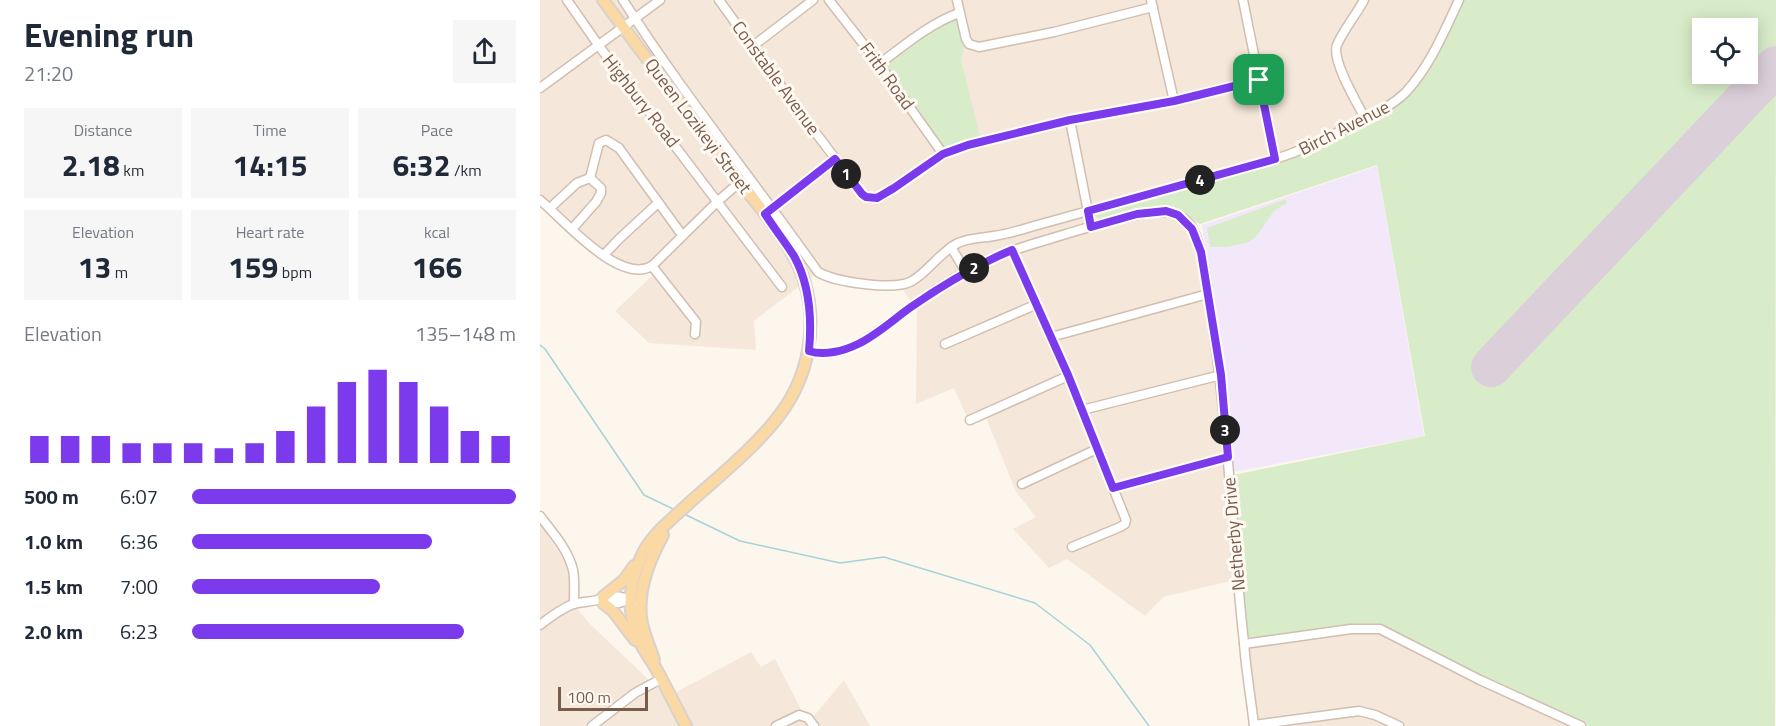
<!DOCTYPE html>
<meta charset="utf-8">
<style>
body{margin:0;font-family:"Titillium Web",sans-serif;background:#f6f6f7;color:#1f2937;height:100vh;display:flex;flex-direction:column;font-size:22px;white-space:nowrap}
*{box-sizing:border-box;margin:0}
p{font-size:20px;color:#747a83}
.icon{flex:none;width:33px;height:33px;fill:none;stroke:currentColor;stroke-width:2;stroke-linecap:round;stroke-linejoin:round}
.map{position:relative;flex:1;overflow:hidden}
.sheet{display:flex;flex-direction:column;background:#fff;width:540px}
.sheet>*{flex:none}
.tools{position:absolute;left:1152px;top:18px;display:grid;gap:12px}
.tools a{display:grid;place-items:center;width:66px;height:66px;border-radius:0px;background:#fff;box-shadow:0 3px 15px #0003;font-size:30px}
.scale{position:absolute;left:18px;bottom:15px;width:90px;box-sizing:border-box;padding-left:6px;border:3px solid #7a5c4d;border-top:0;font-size:16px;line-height:21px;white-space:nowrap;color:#7a5c4d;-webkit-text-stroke:4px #fffaf3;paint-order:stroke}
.pin{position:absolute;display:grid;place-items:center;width:51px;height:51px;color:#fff;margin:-26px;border-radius:12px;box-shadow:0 3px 9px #0006}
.km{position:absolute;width:30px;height:30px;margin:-15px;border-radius:50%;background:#222;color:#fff;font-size:16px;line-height:30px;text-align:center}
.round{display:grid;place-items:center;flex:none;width:63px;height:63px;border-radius:0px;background:#f6f6f7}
.overview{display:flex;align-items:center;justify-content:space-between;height:102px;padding:0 24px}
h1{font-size:33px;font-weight:700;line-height:45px}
.metrics{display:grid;grid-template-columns:repeat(3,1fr);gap:9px;height:102px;padding:6px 24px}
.metrics div{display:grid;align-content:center;border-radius:0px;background:#f6f6f7;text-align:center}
.metrics b{font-size:30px;font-weight:700}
.metrics small{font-size:16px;font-weight:400}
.metrics p{font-size:16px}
.chart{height:168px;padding:12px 24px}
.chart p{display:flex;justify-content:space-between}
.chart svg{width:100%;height:108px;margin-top:6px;stroke:#7c3aed;stroke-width:6}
ul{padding:0 24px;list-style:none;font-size:20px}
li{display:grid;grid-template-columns:96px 72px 1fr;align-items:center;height:45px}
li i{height:15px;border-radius:8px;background:#7c3aed}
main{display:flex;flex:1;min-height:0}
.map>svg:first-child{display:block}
.residential{fill:#f5e8da}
.education{fill:#f3e8fa}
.green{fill:#d8ecc9;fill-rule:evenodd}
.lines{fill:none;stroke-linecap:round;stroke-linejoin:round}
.stream{stroke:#a5d3da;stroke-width:1.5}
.runway{stroke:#dbcfda;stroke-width:40}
.minor-casing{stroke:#d1beb0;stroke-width:11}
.major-casing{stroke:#dad1cd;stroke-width:14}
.minor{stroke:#fff;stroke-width:8}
.major{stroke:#fbd9a5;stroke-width:10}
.route-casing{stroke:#fff;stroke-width:12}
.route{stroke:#7c3aed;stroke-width:8}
.labels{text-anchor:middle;stroke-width:6;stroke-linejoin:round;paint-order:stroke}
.street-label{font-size:18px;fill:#7a5c4d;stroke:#fffaf3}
</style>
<main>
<section class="sheet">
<div class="overview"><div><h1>Evening run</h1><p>21:20</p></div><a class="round"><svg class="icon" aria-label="share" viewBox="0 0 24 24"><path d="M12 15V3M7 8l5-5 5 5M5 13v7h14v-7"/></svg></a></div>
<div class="metrics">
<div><p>Distance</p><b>2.18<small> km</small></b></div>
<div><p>Time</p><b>14:15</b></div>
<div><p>Pace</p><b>6:32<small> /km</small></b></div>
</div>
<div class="metrics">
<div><p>Elevation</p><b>13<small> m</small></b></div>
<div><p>Heart rate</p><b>159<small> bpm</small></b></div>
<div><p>kcal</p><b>166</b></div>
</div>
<div class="chart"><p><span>Elevation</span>135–148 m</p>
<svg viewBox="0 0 160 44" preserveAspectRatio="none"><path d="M5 44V33M15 44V33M25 44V33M35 44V36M45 44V36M55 44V36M65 44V38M75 44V36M85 44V31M95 44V21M105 44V11M115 44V6M125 44V11M135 44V21M145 44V31M155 44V33"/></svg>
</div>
<ul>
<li><b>500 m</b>6:07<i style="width:100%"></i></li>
<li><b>1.0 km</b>6:36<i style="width:74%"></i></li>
<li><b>1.5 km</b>7:00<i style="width:58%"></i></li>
<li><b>2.0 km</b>6:23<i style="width:84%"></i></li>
</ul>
</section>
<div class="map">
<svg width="1236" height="726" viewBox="0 0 1236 726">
<rect width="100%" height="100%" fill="#fdf6ec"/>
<g class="residential">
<polygon points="0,0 609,0 632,104 718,83 734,158 651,181 679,374 695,580 623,597 605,616 527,559 509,568 473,529 496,517 476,492 445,415 429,422 414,388 376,404 377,310 359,284 296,278 279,271 214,321 216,350 109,343 75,311 117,271 90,267 52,247 0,199"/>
<polygon points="614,0 917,0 887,61 859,97 777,142 737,158 721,78 635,98"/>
<polygon points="0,523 31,571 32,603 51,625 127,697 211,652 221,667 235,659 268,723 304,680 330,726 0,726"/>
<polygon points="811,631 840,631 1039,726 716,726 705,645"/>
</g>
<polygon class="education" points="837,166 884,436 693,472 684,374 662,225"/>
<g class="green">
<path d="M922 0H1236L1235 726H1049L1018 713 848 630 711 639 707 635 693 475 885 436 837 165 660 224 634 208 619 206 567 219H560L555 216V213L731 165 772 150 856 104 875 86ZM1162 28H1208V74H1162Z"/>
<path d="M417 19 424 46 421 60 440 136 404 148 346 66C369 48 389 28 417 19Z"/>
<polygon points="746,199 747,203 734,211 716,237 707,243 686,247 670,247 667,228"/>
</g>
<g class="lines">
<g class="stream">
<polyline points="0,345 5,349 104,495 135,510"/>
<polyline points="144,514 200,541 300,563 344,557 495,603 550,645 609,726"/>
</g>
<polyline class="runway" points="951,367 1236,66"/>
<defs>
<g id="minor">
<polyline points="27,0 59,46 242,287"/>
<path d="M83 0C143 94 214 181 278 272 294 282 355 291 372 281 389 271 400 252 418 243 429 238 442 238 454 236 467 234 481 230 494 226L735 159C765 150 792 136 819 121 836 113 853 105 866 92 890 66 904 32 919 0"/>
<polyline points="179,0 251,100 322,194 331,198 337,198 343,195 403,154 428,145 530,120 634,101 719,80"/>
<polyline points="289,0 339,64 403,154"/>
<polyline points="417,0 426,39 429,44 439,47 514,32 613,7"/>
<polyline points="611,0 634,101"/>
<polyline points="703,0 735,159"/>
<path d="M824 0C816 15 804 29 797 45 791 60 817 103 825 118"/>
<polyline points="213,46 273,0"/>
<path d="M339 64C365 45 389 24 419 13"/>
<polyline points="0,88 120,0"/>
<polyline points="530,120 551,227"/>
<polyline points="50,178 59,143 66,140 79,148 142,235"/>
<path d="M0 200C24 220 79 285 112 266L178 201 200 182"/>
<polyline points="10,208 37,183 50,178 61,188 61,193 56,202 32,229"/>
<polyline points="230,210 295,160"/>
<polyline points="411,247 426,272"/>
<polyline points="472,250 528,376 586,520 585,524 580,527 532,547"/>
<polyline points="64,255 79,239 118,203"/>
<polyline points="112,266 156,322 155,334"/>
<polyline points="511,337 668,294"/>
<polyline points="405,344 495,305"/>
<path d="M269 351C302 362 335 333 360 315 388 295 419 273 451 259 475 248 501 242 526 234 553 226 580 217 607 213 625 210 642 212 652 228 664 248 667 291 671 314 688 423 692 533 704 643 706 671 711 698 714 726"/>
<polyline points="542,410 681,375"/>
<polyline points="430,420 528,376"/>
<polyline points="482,484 557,449"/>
<polyline points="573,488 688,457"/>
<path d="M0 516C12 532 28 549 33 570 35 580 34 593 34 604"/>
<polyline points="63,603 79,603 91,599"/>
<path d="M0 625C10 617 21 609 33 604 40 602 49 602 57 600 69 596 82 593 92 603"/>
<polyline points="704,644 811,629 840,629 940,680 1041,726"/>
<polyline points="714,725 819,711 835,715 859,726"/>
<polyline points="52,726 95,693 121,679"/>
<polyline points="236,726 259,715 268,718 274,726"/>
</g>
<g id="major">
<path d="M63 0C107 59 152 119 197 178 220 209 252 243 264 280 278 325 269 375 241 413 218 445 177 478 147 505 131 520 111 535 102 555 93 573 88 597 92 617 96 643 107 652 119 674 128 691 137 709 146 726"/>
<polyline points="63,597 84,580 94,566"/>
<polyline points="63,603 73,611 95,640"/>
<path d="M114 660C110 648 105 636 102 624 96 593 108 562 123 535"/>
</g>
</defs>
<use href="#minor" class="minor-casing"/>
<use href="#major" class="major-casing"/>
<use href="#minor" class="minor"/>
<use href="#major" class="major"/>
</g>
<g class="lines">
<defs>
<path id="route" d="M719 80 735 159 548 211 551 227 597 214 626 211 638 215 652 229 661 252 681 375 688 457 573 488 528 375 472 250C436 265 403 285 371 307 354 319 337 335 318 344 304 351 284 356 269 351 272 319 270 285 254 256 245 242 234 228 225 214L295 159 322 194 326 197 337 198 354 188 403 154 428 145 530 120 634 101Z"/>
</defs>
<use href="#route" class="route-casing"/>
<use href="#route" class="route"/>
</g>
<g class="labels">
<g class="street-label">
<text transform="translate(347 76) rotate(54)" y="6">Frith Road</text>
<text transform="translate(236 78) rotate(54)" y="6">Constable Avenue</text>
<text transform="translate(101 101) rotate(52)" y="6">Highbury Road</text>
<text transform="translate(158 126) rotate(53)" y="6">Queen Lozikeyi Street</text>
<text transform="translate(804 128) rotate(-27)" y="6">Birch Avenue</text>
<text transform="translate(694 534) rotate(-95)" y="6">Netherby Drive</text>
</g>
</g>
</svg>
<div class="tools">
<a><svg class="icon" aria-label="locate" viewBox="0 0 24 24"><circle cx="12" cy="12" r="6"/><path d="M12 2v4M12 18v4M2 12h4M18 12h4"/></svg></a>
</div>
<div class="scale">100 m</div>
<div class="pin" style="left:719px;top:80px;background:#1e9e55"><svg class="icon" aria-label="arrive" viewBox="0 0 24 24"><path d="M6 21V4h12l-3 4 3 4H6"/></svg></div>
<b class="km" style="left:306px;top:174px">1</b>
<b class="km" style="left:434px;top:268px">2</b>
<b class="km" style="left:685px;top:430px">3</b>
<b class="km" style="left:660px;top:180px">4</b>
</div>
</main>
